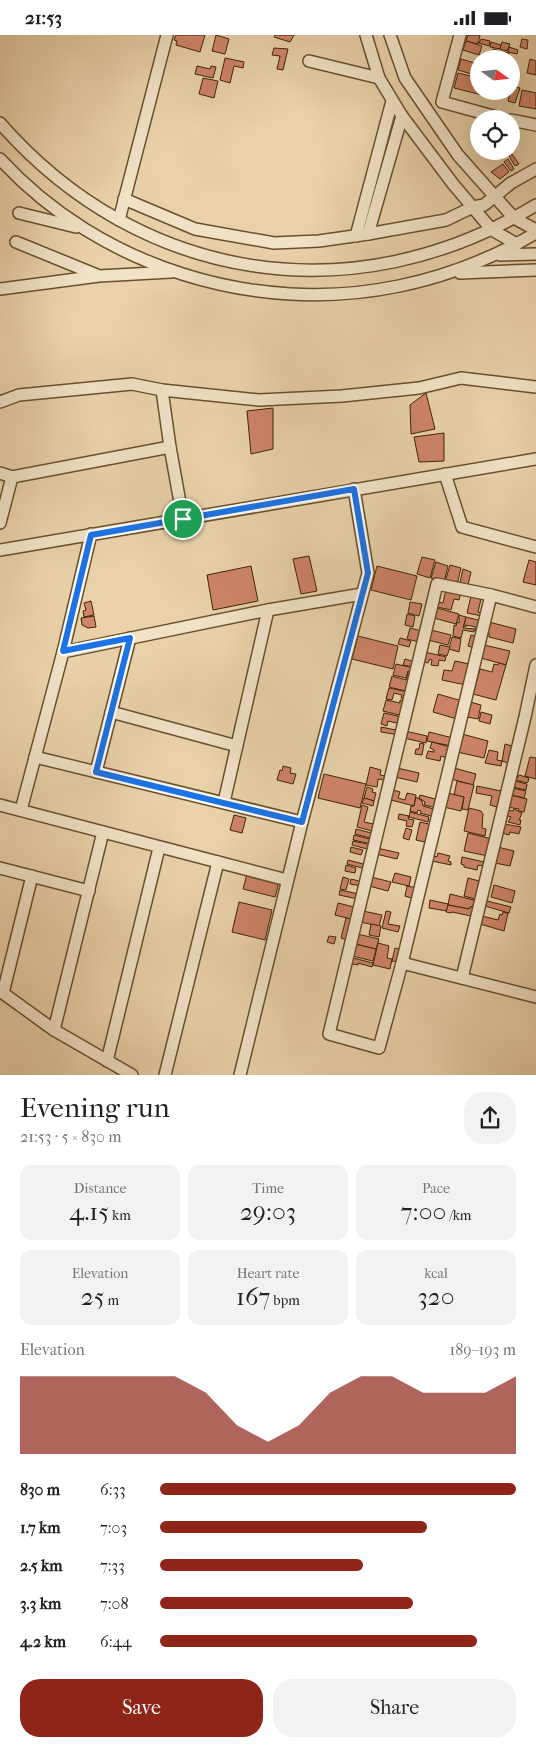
<!DOCTYPE html>
<meta charset="utf-8">
<style>
body{margin:0;font-family:"IM FELL French Canon",serif;background:#f2f2f2;color:#202124;height:100vh;display:flex;flex-direction:column;font-size:19px;white-space:nowrap}
*{box-sizing:border-box;margin:0}
p{font-size:16px;color:#757577}
.icon{flex:none;width:28px;height:28px;fill:none;stroke:currentColor;stroke-width:2;stroke-linecap:round;stroke-linejoin:round}
.map{position:relative;height:1040px;overflow:hidden}
.panel{display:flex;flex-direction:column;background:#fff;flex:1}
.panel>*{flex:none}
.needle{width:32px;rotate:105deg}
.controls{position:absolute;left:470px;top:15px;display:grid;gap:10px}
.controls a{display:grid;place-items:center;width:50px;height:50px;border-radius:50%;background:#fff;box-shadow:0 5px 20px #0002;font-size:25px}
.pin{position:absolute;display:grid;place-items:center;width:42px;height:42px;color:#fff;margin:-21px;border:2px solid #fff;border-radius:50%;box-shadow:0 1px 5px #0007}
.round{display:grid;place-items:center;flex:none;width:52px;height:52px;border-radius:20px;background:#f2f2f2}
.head{display:flex;align-items:center;justify-content:space-between;height:85px;padding:0 20px}
h1{font-size:28px;font-weight:600;line-height:38px}
.metrics{display:grid;grid-template-columns:repeat(3,1fr);gap:8px;height:85px;padding:5px 20px}
.metrics div{display:grid;align-content:center;border-radius:12px;background:#f2f2f2;text-align:center}
.metrics b{font-size:25px;font-weight:600}
.metrics small{font-size:14px;font-weight:400}
.metrics p{font-size:14px}
.chart{height:140px;padding:10px 20px}
.chart p{display:flex;justify-content:space-between}
.chart svg{width:100%;height:90px;margin-top:5px;fill:#8f2418;opacity:.7}
.cta{display:flex;gap:10px;margin-top:auto;padding:10px 20px}
.cta a{flex:1;height:58px;border-radius:20px;background:#8f2418;color:#fff;font-size:20px;font-weight:600;line-height:58px;text-align:center}
.cta a+a{background:#f2f2f2;color:#202124}
ul{padding:0 20px;list-style:none;font-size:16px}
li{display:grid;grid-template-columns:80px 60px 1fr;align-items:center;height:38px}
li i{height:12px;border-radius:6px;background:#8f2418}
.status{display:flex;justify-content:space-between;align-items:center;height:35px;padding:0 25px;background:#fff;direction:ltr}
.status svg{height:14px;fill:currentColor}
.map>svg:first-child{display:block}
.building{fill:#ce8467;stroke:#3d2505}
.lines{fill:none;stroke-linecap:round;stroke-linejoin:round}
.minor-casing{stroke:#68502e;stroke-width:14}
.minor{stroke:#f1e1c7;stroke-width:11}
.route-casing{stroke:#fff;stroke-width:10}
.route{stroke:#1a73e8;stroke-width:6}
</style>
<div class="status"><b>21:53</b><svg viewBox="0 0 49 12"><path d="M0 12V9h3v3zM5 12V6h3v6zM10 12V3h3v9zM15 12V0h3v12zM26 1h20v11H26zM47 4h2v5h-2z"/></svg></div>
<div class="map">
<svg width="536" height="1040" viewBox="0 0 536 1040">
<rect width="100%" height="100%" fill="#e9d1a9"/>
<filter id="stains"><feTurbulence type="fractalNoise" baseFrequency=".004" numOctaves="4"/><feColorMatrix values="0 0 0 0 .2 0 0 0 0 .09 0 0 0 0 .02 0 0 0 .5 -.17"/></filter>
<radialGradient id="worn" r=".72"><stop offset=".6" stop-color="#630" stop-opacity="0"/><stop offset="1" stop-color="#630" stop-opacity=".3"/></radialGradient>
<g class="building">
<polygon points="176,0 205,0 200,17 176,10 177,6 174,5"/>
<polygon points="216,0 229,4 225,19 212,16"/>
<polygon points="275,0 294,0 290,7 274,2"/>
<polygon points="468,0 480,0 478,9 466,6"/>
<polygon points="481,4 490,6 489,11 479,8"/>
<polygon points="522,4 528,5 527,14 520,12"/>
<polygon points="466,6 482,11 479,20 463,15"/>
<polygon points="491,7 501,10 500,14 490,12"/>
<polygon points="502,7 510,9 507,16 500,14"/>
<polygon points="509,12 518,15 517,19 508,17"/>
<polygon points="274,13 288,14 283,35 277,34 280,21 272,20"/>
<polygon points="493,14 509,18 507,24 491,21"/>
<polygon points="225,23 244,27 243,33 234,31 230,48 220,45"/>
<polygon points="461,24 478,29 475,40 458,35"/>
<polygon points="530,24 536,26 536,40 527,38"/>
<polygon points="197,31 210,34 211,31 216,32 213,43 195,39"/>
<polygon points="458,38 479,43 479,56 487,56 486,61 454,53"/>
<polygon points="203,43 218,46 214,63 199,59"/>
<polygon points="512,51 520,53 515,68 508,66"/>
<polygon points="522,55 536,58 536,74 519,71"/>
<polygon points="512,119 519,129 515,131 509,121"/>
<polygon points="508,124 514,134 511,136 504,127"/>
<polygon points="503,129 509,137 500,144 491,137"/>
<polygon points="426,358 435,394 411,399 410,370"/>
<polygon points="273,373 273,414 251,419 247,376"/>
<polygon points="444,398 444,426 419,427 414,402"/>
<polygon points="309,521 317,556 301,559 293,524"/>
<polygon points="422,522 435,525 430,543 417,539"/>
<polygon points="529,525 536,527 536,550 523,547"/>
<polygon points="436,527 448,531 444,547 431,543"/>
<polygon points="450,530 461,533 457,550 445,547"/>
<polygon points="251,531 258,566 213,575 207,540"/>
<polygon points="377,531 417,541 411,565 371,555"/>
<polygon points="463,534 471,537 467,554 459,552"/>
<polygon points="446,554 461,558 459,565 454,564 451,575 437,572 438,567 443,568"/>
<polygon points="471,561 481,564 478,577 483,578 482,581 467,578"/>
<polygon points="91,566 94,580 84,582 83,576 86,575 84,568"/>
<polygon points="410,567 422,569 419,581 408,578"/>
<polygon points="437,573 459,579 456,589 434,583"/>
<polygon points="407,579 415,581 413,592 405,590"/>
<polygon points="459,580 466,582 463,593 476,594 476,596 474,595 474,597 463,595 461,603 453,601 454,590 456,591 457,587 459,588"/>
<polygon points="94,581 96,592 88,593 82,590 81,583"/>
<polygon points="466,582 482,586 480,595 476,594 476,592 466,590 466,592 464,591"/>
<polygon points="489,587 516,594 513,608 489,602 489,598 486,598"/>
<polygon points="410,593 422,596 419,607 407,604"/>
<polygon points="431,595 451,600 448,610 428,605"/>
<polygon points="471,600 478,602 474,613 468,611"/>
<polygon points="358,601 398,611 393,634 352,624"/>
<polygon points="452,602 461,604 459,617 449,614"/>
<polygon points="400,603 411,606 409,612 398,609"/>
<polygon points="440,610 450,612 447,621 438,619"/>
<polygon points="484,610 510,616 506,630 481,623"/>
<polygon points="425,617 446,622 445,626 439,625 438,631 431,630 432,625 430,624 428,628 423,627"/>
<polygon points="405,624 415,627 414,632 403,630"/>
<polygon points="455,626 469,629 466,650 442,645 444,635 452,636"/>
<polygon points="499,628 506,630 496,665 473,659 480,634 492,637 494,629 498,630"/>
<polygon points="396,629 414,633 413,637 408,636 406,643 393,640"/>
<polygon points="408,638 414,640 410,657 389,652 392,641 406,645"/>
<polygon points="389,653 408,657 406,664 401,663 402,660 394,658 392,665 386,664"/>
<polygon points="438,659 462,666 457,684 433,677"/>
<polygon points="386,665 400,668 400,665 407,666 403,681 383,676"/>
<polygon points="470,667 481,670 478,684 467,682"/>
<polygon points="481,677 492,680 490,689 479,686"/>
<polygon points="384,678 402,682 401,689 388,686 387,691 381,689"/>
<polygon points="381,692 401,696 400,700 381,697"/>
<polygon points="405,696 427,701 426,708 404,703"/>
<polygon points="429,697 453,703 451,711 427,706"/>
<polygon points="462,699 488,706 484,723 457,717"/>
<polygon points="432,707 450,712 447,723 441,721 440,726 426,723 428,716 434,717 434,715 430,713"/>
<polygon points="420,708 424,709 422,720 415,719 416,714 419,714"/>
<polygon points="505,709 512,711 508,728 502,726"/>
<polygon points="489,715 498,717 497,725 502,726 501,731 485,728"/>
<polygon points="530,722 536,723 536,744 525,741"/>
<polygon points="283,731 291,733 290,738 296,739 293,749 277,745 280,735 282,736"/>
<polygon points="370,732 381,735 380,740 385,741 384,745 378,744 377,752 366,750"/>
<polygon points="397,733 419,738 417,747 395,742"/>
<polygon points="454,733 476,739 473,750 451,744"/>
<polygon points="324,739 366,749 360,773 318,763"/>
<polygon points="519,740 529,743 528,747 527,748 516,745"/>
<polygon points="457,746 474,750 468,775 462,774 464,762 454,760"/>
<polygon points="515,746 527,749 526,755 513,752"/>
<polygon points="477,751 501,756 497,772 490,770 492,761 476,758"/>
<polygon points="367,752 373,754 372,757 376,758 374,766 364,763"/>
<polygon points="513,753 526,756 524,763 512,760"/>
<polygon points="393,755 400,757 398,763 405,765 407,758 416,760 414,771 391,765"/>
<polygon points="448,758 464,762 461,776 444,772"/>
<polygon points="420,760 439,765 437,773 424,770 425,767 419,763"/>
<polygon points="510,760 527,764 524,777 518,776 519,774 507,772"/>
<polygon points="416,762 422,766 423,771 437,775 435,782 420,778 421,776 418,775 417,778 410,776 411,771 414,771"/>
<polygon points="364,763 374,766 373,771 362,768"/>
<polygon points="362,770 368,772 364,787 378,790 376,797 357,792"/>
<polygon points="469,773 481,776 483,779 482,793 486,794 485,801 464,796"/>
<polygon points="514,774 522,778 519,785 521,785 520,790 508,787 511,782 508,781 507,784 505,783 507,775 513,776"/>
<polygon points="410,777 429,782 428,787 409,782"/>
<polygon points="399,779 409,781 408,784 414,785 412,792 406,791 407,786 398,784"/>
<polygon points="234,780 246,783 242,798 230,795"/>
<polygon points="420,787 433,790 429,808 416,805"/>
<polygon points="504,789 521,792 519,799 510,797 509,800 502,798"/>
<polygon points="406,793 412,795 409,805 403,803"/>
<polygon points="356,794 375,799 374,804 355,799"/>
<polygon points="468,798 492,804 488,821 464,816"/>
<polygon points="354,800 373,805 372,809 353,805"/>
<polygon points="353,806 372,810 371,815 352,810"/>
<polygon points="351,812 363,815 361,820 350,817"/>
<polygon points="498,812 514,816 510,831 495,828"/>
<polygon points="377,813 399,818 397,824 376,819"/>
<polygon points="438,818 450,821 448,826 451,827 451,830 432,826 434,821 437,822"/>
<polygon points="462,822 484,827 483,831 478,830 477,835 464,832 464,830 461,829"/>
<polygon points="348,825 367,830 366,834 347,829"/>
<polygon points="346,830 356,833 355,838 345,836"/>
<polygon points="395,838 411,842 409,851 392,847"/>
<polygon points="247,839 279,847 275,862 243,854"/>
<polygon points="343,842 349,844 346,855 340,854"/>
<polygon points="371,842 391,847 388,856 369,851"/>
<polygon points="468,843 479,846 475,864 464,861"/>
<polygon points="351,844 363,847 361,851 350,849"/>
<polygon points="494,850 515,856 512,868 491,862"/>
<polygon points="407,851 417,853 414,864 405,861"/>
<polygon points="340,855 359,859 358,864 339,860"/>
<polygon points="450,859 474,865 473,872 470,872 469,874 448,870"/>
<polygon points="430,865 448,869 447,876 429,873"/>
<polygon points="487,866 511,872 509,878 485,871"/>
<polygon points="239,867 272,875 265,905 232,897"/>
<polygon points="338,868 358,873 355,885 335,880"/>
<polygon points="448,870 469,874 470,872 473,872 471,881 452,877 451,878 446,877"/>
<polygon points="363,876 382,880 379,891 360,887"/>
<polygon points="386,876 391,877 388,889 400,891 398,897 382,893"/>
<polygon points="503,877 508,878 504,896 480,889 482,881 498,885 500,879 502,880"/>
<polygon points="346,883 352,884 347,905 341,903"/>
<polygon points="371,889 381,891 379,902 369,900"/>
<polygon points="357,899 379,904 376,914 355,909"/>
<polygon points="329,901 336,902 334,909 327,907"/>
<polygon points="378,908 389,911 387,923 392,924 390,934 373,930"/>
<polygon points="355,909 376,914 373,926 352,921"/>
<polygon points="395,913 403,915 400,928 392,926"/>
<polygon points="353,923 373,928 372,932 358,928 358,930 352,929"/>
</g>
<g class="lines">
<defs>
<g id="minor">
<polyline points="366,0 379,43 402,81 453,149 492,195 517,209"/>
<polyline points="390,0 405,43 458,120 514,183 536,195"/>
<polyline points="460,0 442,67 504,84"/>
<polyline points="309,26 379,43"/>
<polyline points="511,85 536,90"/>
<path d="M0 88C140 248 354 281 536 170"/>
<path d="M0 124C99 232 256 281 399 251 448 241 493 223 536 198"/>
<polyline points="124,164 195,194 274,208 319,206 368,199 446,185 473,172 484,170 511,148 536,134"/>
<polyline points="19,178 76,192"/>
<polyline points="119,185 167,0"/>
<polyline points="368,199 402,81"/>
<polyline points="356,201 392,66"/>
<polyline points="16,207 97,240"/>
<polyline points="500,220 536,219"/>
<polyline points="460,238 536,235"/>
<polyline points="0,254 99,241 171,237"/>
<polyline points="162,355 170,412 183,484"/>
<polyline points="0,367 19,360 132,349 162,355 259,365 342,361 419,353 461,343 536,352"/>
<polyline points="0,438 12,442 170,412"/>
<polyline points="445,439 462,492 536,512"/>
<polyline points="0,488 12,442"/>
<polyline points="0,515 536,424"/>
<polygon points="437,549 491,560 402,928 379,1013 329,999"/>
<polyline points="491,560 536,572"/>
<polyline points="63,617 268,575 362,559"/>
<polyline points="111,677 237,711"/>
<polyline points="35,722 302,787"/>
<polyline points="96,737 130,603"/>
<polyline points="224,767 268,575"/>
<polyline points="0,770 218,827 165,1040"/>
<polyline points="21,775 63,617 91,499"/>
<polyline points="218,827 287,845"/>
<polyline points="0,833 89,856"/>
<polyline points="402,928 536,962"/>
<polyline points="462,943 525,682 536,630"/>
<polyline points="0,956 54,995 132,1040"/>
<polyline points="3,958 32,841"/>
<polyline points="54,995 103,797"/>
<polyline points="107,1026 159,813"/>
<polyline points="240,1040 302,787 368,538 354,454"/>
</g>
</defs>
<use href="#minor" class="minor-casing"/>
<use href="#minor" class="minor"/>
</g>
<g class="lines">
<defs>
<polygon id="route" points="354,454 368,538 302,787 96,737 130,603 63,616 91,500"/>
</defs>
<use href="#route" class="route-casing"/>
<use href="#route" class="route"/>
</g>
<rect width="100%" height="100%" filter="url(#stains)"/>
<rect width="100%" height="100%" fill="url(#worn)"/>
</svg>
<div class="controls">
<a><svg class="needle" viewBox="-14 -14 28 28"><path d="M0-13l5 13h-10z" fill="#e53935"/><path d="M0 13l5-13h-10z" fill="#757577"/></svg></a>
<a><svg class="icon" aria-label="locate" viewBox="0 0 24 24"><circle cx="12" cy="12" r="6"/><path d="M12 2v4M12 18v4M2 12h4M18 12h4"/></svg></a>
</div>
<div class="pin" style="left:183px;top:484px;background:#1e9e55"><svg class="icon" aria-label="arrive" viewBox="0 0 24 24"><path d="M6 21V4h12l-3 4 3 4H6"/></svg></div>
</div>
<section class="panel">
<div class="head"><div><h1>Evening run</h1><p>21:53 · 5 × 830 m</p></div><a class="round"><svg class="icon" aria-label="share" viewBox="0 0 24 24"><path d="M12 15V3M7 8l5-5 5 5M5 13v7h14v-7"/></svg></a></div>
<div class="metrics">
<div><p>Distance</p><b>4.15<small> km</small></b></div>
<div><p>Time</p><b>29:03</b></div>
<div><p>Pace</p><b>7:00<small> /km</small></b></div>
</div>
<div class="metrics">
<div><p>Elevation</p><b>25<small> m</small></b></div>
<div><p>Heart rate</p><b>167<small> bpm</small></b></div>
<div><p>kcal</p><b>320</b></div>
</div>
<div class="chart"><p><span>Elevation</span>189–193 m</p>
<svg viewBox="0 0 160 44" preserveAspectRatio="none"><path d="M0 44V6L10 6L20 6L30 6L40 6L50 6L60 14L70 30L80 38L90 30L100 14L110 6L120 6L130 14L140 14L150 14L160 6V44z"/></svg>
</div>
<ul>
<li><b>830 m</b>6:33<i style="width:100%"></i></li>
<li><b>1.7 km</b>7:03<i style="width:75%"></i></li>
<li><b>2.5 km</b>7:33<i style="width:57%"></i></li>
<li><b>3.3 km</b>7:08<i style="width:71%"></i></li>
<li><b>4.2 km</b>6:44<i style="width:89%"></i></li>
</ul>
<div class="cta"><a>Save</a><a>Share</a></div>
</section>
